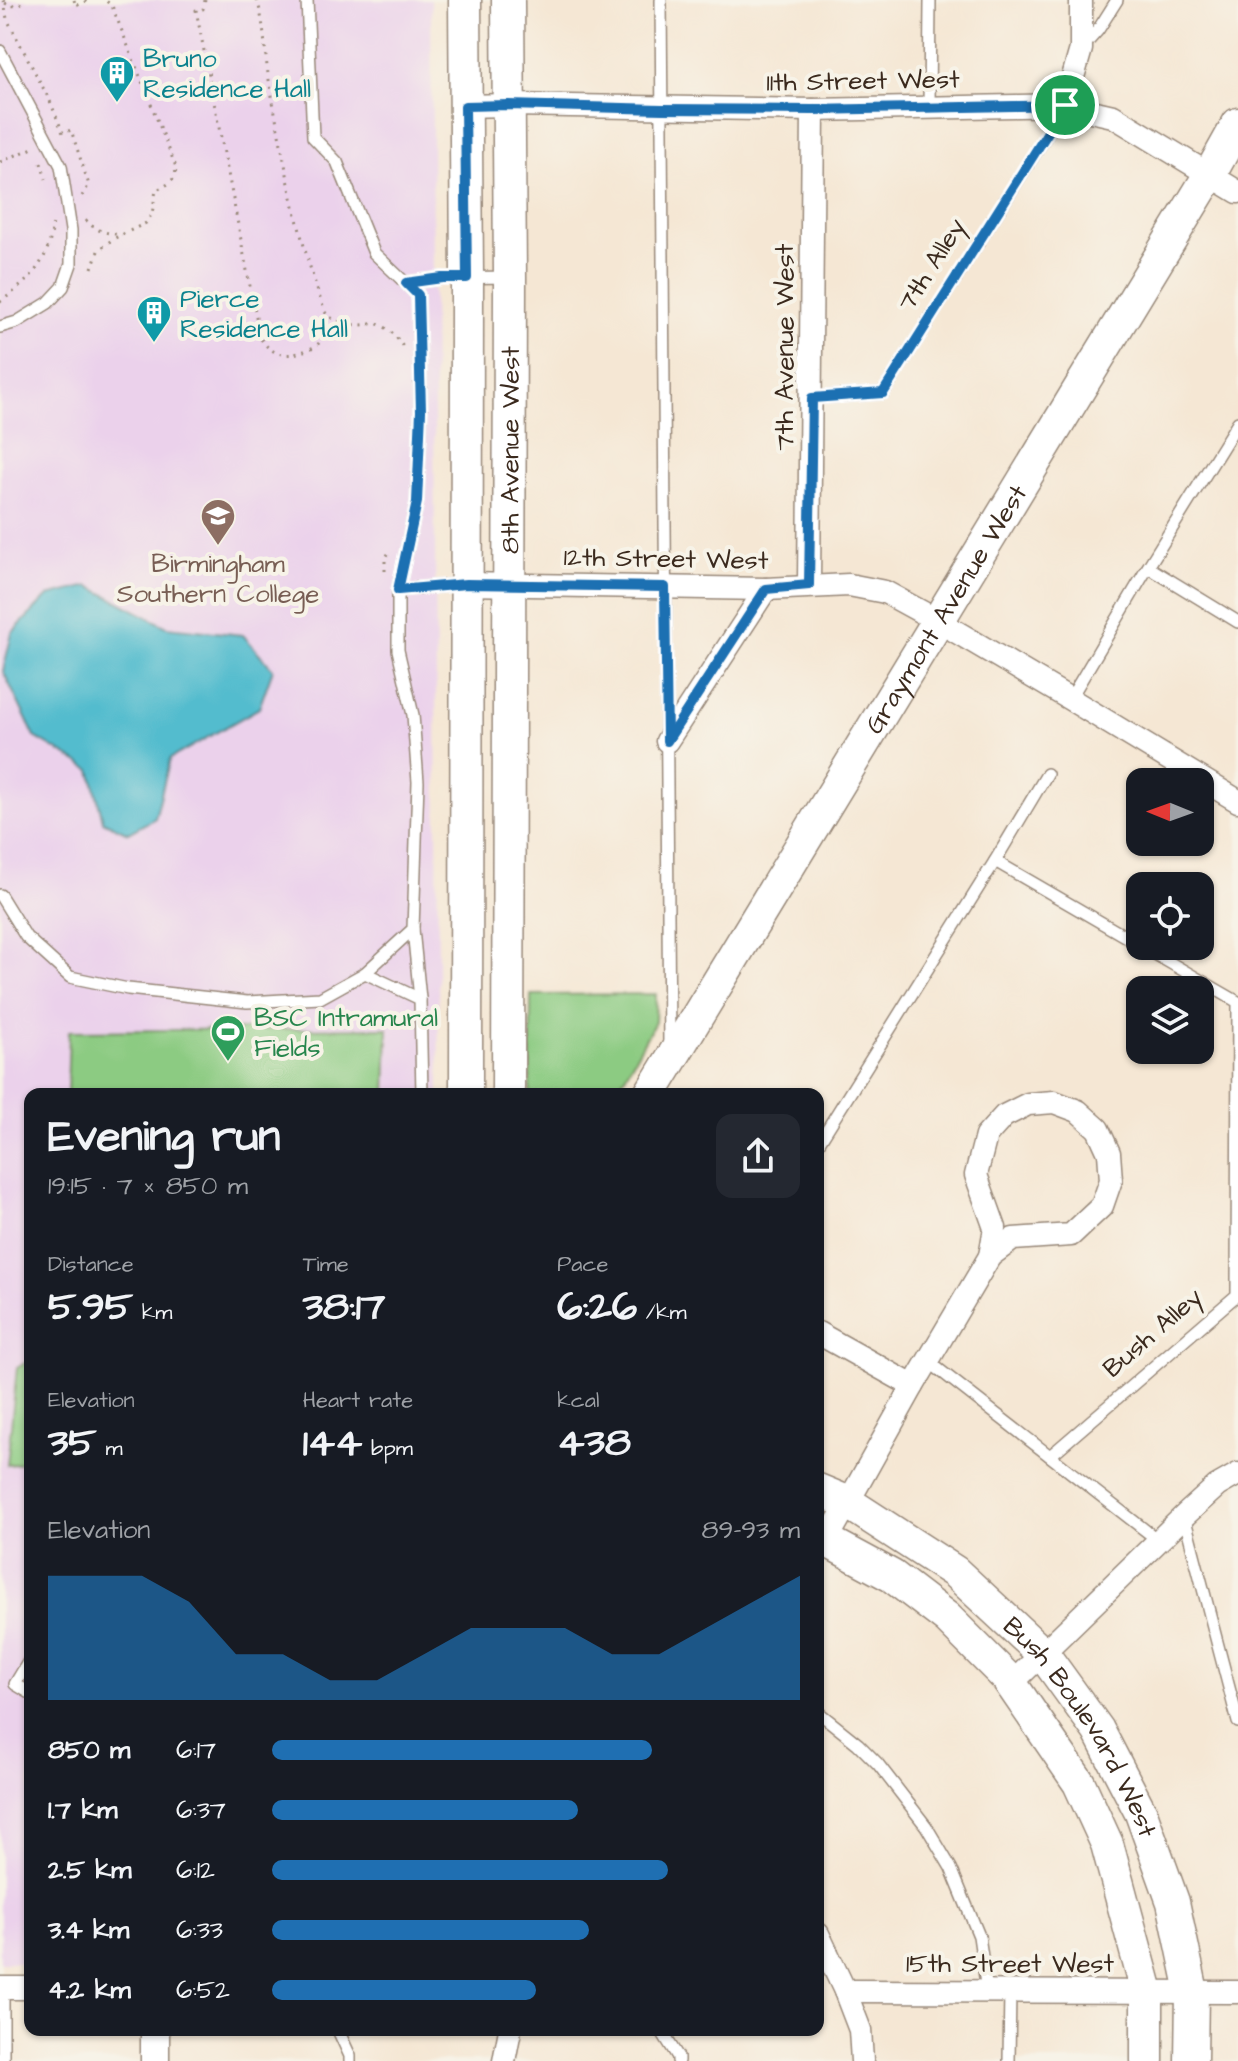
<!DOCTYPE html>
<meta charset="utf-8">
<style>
body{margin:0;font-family:"Architects Daughter",sans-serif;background:#242831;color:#f1f3f6;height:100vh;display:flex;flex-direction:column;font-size:30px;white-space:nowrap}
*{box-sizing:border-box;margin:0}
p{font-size:26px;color:#9ea1a6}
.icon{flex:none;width:44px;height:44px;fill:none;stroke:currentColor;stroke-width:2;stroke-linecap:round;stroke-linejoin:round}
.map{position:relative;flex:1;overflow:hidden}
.details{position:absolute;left:24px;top:1088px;width:800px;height:948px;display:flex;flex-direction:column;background:#171b24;border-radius:16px;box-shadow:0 2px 6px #0004}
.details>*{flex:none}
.needle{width:52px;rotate:271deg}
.fabs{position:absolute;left:1126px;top:768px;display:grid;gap:16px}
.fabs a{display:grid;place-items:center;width:88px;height:88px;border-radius:16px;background:#171b24;box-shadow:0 2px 6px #0004;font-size:40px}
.pin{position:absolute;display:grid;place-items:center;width:68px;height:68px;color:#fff;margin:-34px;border:4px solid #fff;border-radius:50%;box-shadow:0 2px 8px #0007}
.round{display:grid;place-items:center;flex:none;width:84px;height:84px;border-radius:16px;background:#242831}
.headline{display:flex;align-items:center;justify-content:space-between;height:136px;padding:0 24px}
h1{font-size:44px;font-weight:700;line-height:60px}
.stats{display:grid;grid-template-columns:repeat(3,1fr);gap:12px;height:136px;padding:8px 24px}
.stats div{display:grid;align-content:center}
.stats b{font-size:40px;font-weight:700}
.stats small{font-size:22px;font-weight:400}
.stats p{font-size:22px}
.chart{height:224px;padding:16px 24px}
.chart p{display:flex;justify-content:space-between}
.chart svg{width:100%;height:144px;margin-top:8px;fill:#1f6fb2;opacity:.7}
ul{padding:0 24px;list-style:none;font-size:26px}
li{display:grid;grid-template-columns:128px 96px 1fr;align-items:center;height:60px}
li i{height:20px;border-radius:10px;background:#1f6fb2}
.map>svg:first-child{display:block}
.built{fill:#ebd1eb}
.green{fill:#8ccb82;stroke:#647a50;stroke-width:2}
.water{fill:#52bcce;stroke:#467376;stroke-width:2}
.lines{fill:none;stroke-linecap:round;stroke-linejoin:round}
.service-casing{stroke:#988879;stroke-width:14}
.minor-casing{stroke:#988879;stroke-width:25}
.tertiary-casing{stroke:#988879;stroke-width:31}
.secondary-casing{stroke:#988879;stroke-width:35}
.path{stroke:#988879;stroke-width:3;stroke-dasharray:2 6;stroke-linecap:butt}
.service{stroke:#fff;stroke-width:11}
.minor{stroke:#fff;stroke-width:22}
.tertiary{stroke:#fff;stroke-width:28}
.secondary{stroke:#fff;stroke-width:32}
.route-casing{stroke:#fff;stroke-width:16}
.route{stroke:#1f6fb2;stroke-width:10}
.labels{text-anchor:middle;stroke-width:8;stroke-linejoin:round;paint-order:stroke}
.culture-label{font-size:26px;fill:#0d838f;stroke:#f7f3e8;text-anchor:start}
.street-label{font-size:26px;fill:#3b2a1e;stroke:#f7f3e8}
.education-label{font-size:26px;fill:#785e54;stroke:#f7f3e8}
.leisure-label{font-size:26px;fill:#27864d;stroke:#f7f3e8;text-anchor:start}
</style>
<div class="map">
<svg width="1238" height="2061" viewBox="0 0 1238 2061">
<rect width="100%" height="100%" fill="#f7f3e8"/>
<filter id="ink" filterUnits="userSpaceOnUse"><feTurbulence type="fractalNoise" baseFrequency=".0125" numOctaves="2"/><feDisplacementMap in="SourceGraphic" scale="16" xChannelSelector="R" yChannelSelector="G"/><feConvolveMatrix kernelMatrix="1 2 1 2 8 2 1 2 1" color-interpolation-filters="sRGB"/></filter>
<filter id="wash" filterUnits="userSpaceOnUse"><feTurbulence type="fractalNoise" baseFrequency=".006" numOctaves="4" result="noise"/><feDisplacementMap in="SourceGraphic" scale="32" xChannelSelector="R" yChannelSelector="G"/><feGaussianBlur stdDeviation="1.8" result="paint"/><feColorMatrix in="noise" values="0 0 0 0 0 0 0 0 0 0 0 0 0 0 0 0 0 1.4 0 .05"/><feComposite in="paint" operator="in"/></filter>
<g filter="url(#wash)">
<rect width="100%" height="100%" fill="#f5e7d4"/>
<polygon class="built" points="0,0 431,0 439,1094 30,1094 30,1962 0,1962"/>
<g class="green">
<polygon points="656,994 655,1022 615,1094 530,1094 531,995"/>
<polygon points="388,1028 386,1094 67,1094 69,1031"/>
<polygon points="30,1360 30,1462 7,1465 17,1368"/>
</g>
<polygon class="water" points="89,586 167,627 243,635 273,669 259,708 170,759 155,818 128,833 103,821 91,770 35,737 3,671 12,633 48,596"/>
</g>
<g filter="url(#ink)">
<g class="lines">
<defs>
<g id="service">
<polyline points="661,0 669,1047"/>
<polyline points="1082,48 1098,30 1117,0"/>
<polyline points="0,51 61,166 71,230 71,264 63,287 48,303 17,322 0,327"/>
<polyline points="929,107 930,0"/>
<polyline points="406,283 442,278 509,277"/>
<polyline points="812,398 883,393 1065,106"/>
<polyline points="1148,567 1238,622"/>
<polyline points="398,590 465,584"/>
<polyline points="1070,699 1148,567 1238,422"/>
<polyline points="995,861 1140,945"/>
<polyline points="0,895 26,937 70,977 128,989 247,1002 320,998 365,973 413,929 418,782 413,715 398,650 398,590 417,502 421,411 418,295 374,253 337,162 313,137 307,0"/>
<polyline points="413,929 420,999"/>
<polyline points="365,973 420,999 422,1094"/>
<polyline points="818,1144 995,861 1047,774"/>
<polyline points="928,1361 1159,1541"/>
<polyline points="1050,1456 1237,1295 1238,1002 1141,946"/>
<polyline points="1184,1516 1238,1722"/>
<polyline points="30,1659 15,1684 30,1693"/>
<polyline points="818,1712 858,1744 878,1764 926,1826 951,1868 979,1936 987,1991"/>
<polyline points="3,1988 3,2061"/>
<polyline points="338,2030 350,2056 350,2061"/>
<polyline points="661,2030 678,2057 678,2061"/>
<polyline points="1009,2061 1010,1991"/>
</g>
<g id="minor">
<polyline points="1065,105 1081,49 1081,0"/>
<polyline points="465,106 508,105 813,110 1065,105 1113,116 1238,192"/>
<polyline points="466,584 766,589 849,585 885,592 938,621 1070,699 1238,801"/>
<polyline points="809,585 813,110"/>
<polyline points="667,741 766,589"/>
<polygon points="1054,1102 1078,1111 1098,1129 1109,1153 1111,1180 1102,1206 1071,1235 1013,1239 990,1256 995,1228 976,1175 986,1136 1004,1116 1028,1104"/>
<polyline points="818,1333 913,1386"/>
<polyline points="827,1540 913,1386 990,1256"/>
<polyline points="1011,1684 1184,1516 1217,1486 1238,1474"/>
<polyline points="818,1934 845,1991 860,2030 862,2061"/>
<polyline points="0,1988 30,1988"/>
<polyline points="845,1991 1238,1992"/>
<polyline points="504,2061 510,2030"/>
</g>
<polyline id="tertiary" points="155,2030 155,2061"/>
<g id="secondary">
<polyline points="465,0 467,278 466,1094"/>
<path id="s1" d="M508 1094 510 277 508 0"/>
<path id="s2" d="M650 1094 1209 176 1238 124"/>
<path id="s3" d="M818 1490 847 1502 955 1572 1043 1654 1098 1730 1141 1813 1173 1902 1192 1992 1191 2061"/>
<polyline points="818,1536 892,1576 947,1618 1007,1678 1079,1783 1107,1844 1147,1992 1147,2061"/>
</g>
</defs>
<use href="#service" class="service-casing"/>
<use href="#minor" class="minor-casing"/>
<use href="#tertiary" class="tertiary-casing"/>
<use href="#secondary" class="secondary-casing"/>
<g class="path">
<polyline points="4,0 7,19 50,101 63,133 71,130 89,185 82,196"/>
<polyline points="74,0 76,6 89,0"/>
<path d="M205 0 203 9 196 10 260 337C270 355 286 358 304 351 306 350 315 347 316 346 325 338 327 327 327 316"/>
<path d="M257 0C266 27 264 57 270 85 284 162 298 239 325 312 333 322 348 325 361 325 367 325 374 322 380 325 391 329 397 338 403 347"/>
<path d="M5 3C14 8 18 6 26 0"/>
<polyline points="0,162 33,148"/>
<polyline points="41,163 46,179"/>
<path d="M86 220C96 232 107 233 122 235"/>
<path d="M92 268 98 251 113 239 146 223 152 214 156 190C168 185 176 181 176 167L112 6 105 0"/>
<path d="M0 302C33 278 51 260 53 218"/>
<polyline points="385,571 385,559 391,549"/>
</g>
<use href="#service" class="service"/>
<use href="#minor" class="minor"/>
<use href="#tertiary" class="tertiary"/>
<use href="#secondary" class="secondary"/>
</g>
</g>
<g class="lines" filter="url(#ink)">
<defs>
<polygon id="route" points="508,105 662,109 813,110 1065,105 883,393 812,398 809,585 766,589 667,741 665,587 466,584 398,590 417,502 421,411 418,295 406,283 442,278 467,278 465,106"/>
</defs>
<use href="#route" class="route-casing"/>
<use href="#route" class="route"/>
</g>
<defs>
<symbol id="building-pin" viewBox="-11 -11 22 30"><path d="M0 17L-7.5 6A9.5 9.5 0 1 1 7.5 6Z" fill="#0f9aa8" stroke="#f7f3e8"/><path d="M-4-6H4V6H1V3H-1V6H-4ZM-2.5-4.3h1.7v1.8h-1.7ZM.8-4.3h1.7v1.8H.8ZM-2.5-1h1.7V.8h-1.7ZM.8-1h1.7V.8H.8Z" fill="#fff"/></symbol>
<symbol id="university-pin" viewBox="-11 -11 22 30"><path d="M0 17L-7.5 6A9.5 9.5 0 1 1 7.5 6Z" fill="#8d6e63" stroke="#f7f3e8"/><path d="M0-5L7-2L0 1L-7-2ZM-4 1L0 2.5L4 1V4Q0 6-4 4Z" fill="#fff"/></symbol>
<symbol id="stadium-pin" viewBox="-11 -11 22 30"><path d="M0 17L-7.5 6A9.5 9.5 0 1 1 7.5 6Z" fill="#2e9e5b" stroke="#f7f3e8"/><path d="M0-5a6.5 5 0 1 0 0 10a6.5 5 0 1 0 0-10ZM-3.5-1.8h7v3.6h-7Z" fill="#fff"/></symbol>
</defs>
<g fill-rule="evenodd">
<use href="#building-pin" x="97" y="53" width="40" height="54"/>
<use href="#building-pin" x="134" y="293" width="40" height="54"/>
<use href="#university-pin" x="198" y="496" width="40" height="54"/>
<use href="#stadium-pin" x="208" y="1012" width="40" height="54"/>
</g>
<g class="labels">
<g class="culture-label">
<text x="143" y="67">Bruno<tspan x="143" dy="30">Residence Hall</tspan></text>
<text x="180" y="307">Pierce<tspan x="180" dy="30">Residence Hall</tspan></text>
</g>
<g class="street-label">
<text transform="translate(863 80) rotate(-1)" y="9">11th Street West</text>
<text transform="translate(931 264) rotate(-58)" y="9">7th Alley</text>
<text transform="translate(784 347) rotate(-90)" y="9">7th Avenue West</text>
<text dy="9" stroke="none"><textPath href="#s1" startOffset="644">8th Avenue West</textPath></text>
<text transform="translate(666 558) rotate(1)" y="9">12th Street West</text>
<text dy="9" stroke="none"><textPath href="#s2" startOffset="568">Graymont Avenue West</textPath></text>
<text transform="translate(1152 1332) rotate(-41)" y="9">Bush Alley</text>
<text dy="9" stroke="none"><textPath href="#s3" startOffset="362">Bush Boulevard West</textPath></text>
<text x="1010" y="1972">15th Street West</text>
</g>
<g class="education-label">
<text x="218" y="572">Birmingham<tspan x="218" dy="30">Southern College</tspan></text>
</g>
<g class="leisure-label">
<text x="254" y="1026">BSC Intramural<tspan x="254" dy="30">Fields</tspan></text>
</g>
</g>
</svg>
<div class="fabs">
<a><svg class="needle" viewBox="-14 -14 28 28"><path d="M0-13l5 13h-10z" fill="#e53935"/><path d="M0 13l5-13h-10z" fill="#9ea1a6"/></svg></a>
<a><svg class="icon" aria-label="locate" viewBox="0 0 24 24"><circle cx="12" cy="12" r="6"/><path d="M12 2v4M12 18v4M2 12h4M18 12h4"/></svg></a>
<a><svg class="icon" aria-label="layers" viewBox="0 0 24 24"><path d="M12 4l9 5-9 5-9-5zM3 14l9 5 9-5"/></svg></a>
</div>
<div class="pin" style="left:1065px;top:105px;background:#1e9e55"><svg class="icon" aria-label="arrive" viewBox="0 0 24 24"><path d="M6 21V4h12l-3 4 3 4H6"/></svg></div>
<section class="details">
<div class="headline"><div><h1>Evening run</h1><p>19:15 · 7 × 850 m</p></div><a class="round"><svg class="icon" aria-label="share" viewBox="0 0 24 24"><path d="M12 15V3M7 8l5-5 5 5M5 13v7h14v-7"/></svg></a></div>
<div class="stats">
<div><p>Distance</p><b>5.95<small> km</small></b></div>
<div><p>Time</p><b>38:17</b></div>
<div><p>Pace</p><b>6:26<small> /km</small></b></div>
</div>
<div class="stats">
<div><p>Elevation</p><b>35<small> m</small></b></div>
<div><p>Heart rate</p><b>144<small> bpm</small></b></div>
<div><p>kcal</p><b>438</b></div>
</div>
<div class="chart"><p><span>Elevation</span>89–93 m</p>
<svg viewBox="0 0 160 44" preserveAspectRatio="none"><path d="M0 44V6L10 6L20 6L30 14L40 30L50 30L60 38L70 38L80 30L90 22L100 22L110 22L120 30L130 30L140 22L150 14L160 6V44z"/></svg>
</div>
<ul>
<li><b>850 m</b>6:17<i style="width:72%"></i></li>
<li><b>1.7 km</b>6:37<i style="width:58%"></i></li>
<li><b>2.5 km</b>6:12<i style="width:75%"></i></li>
<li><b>3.4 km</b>6:33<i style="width:60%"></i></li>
<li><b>4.2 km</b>6:52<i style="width:50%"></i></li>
</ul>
</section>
</div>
